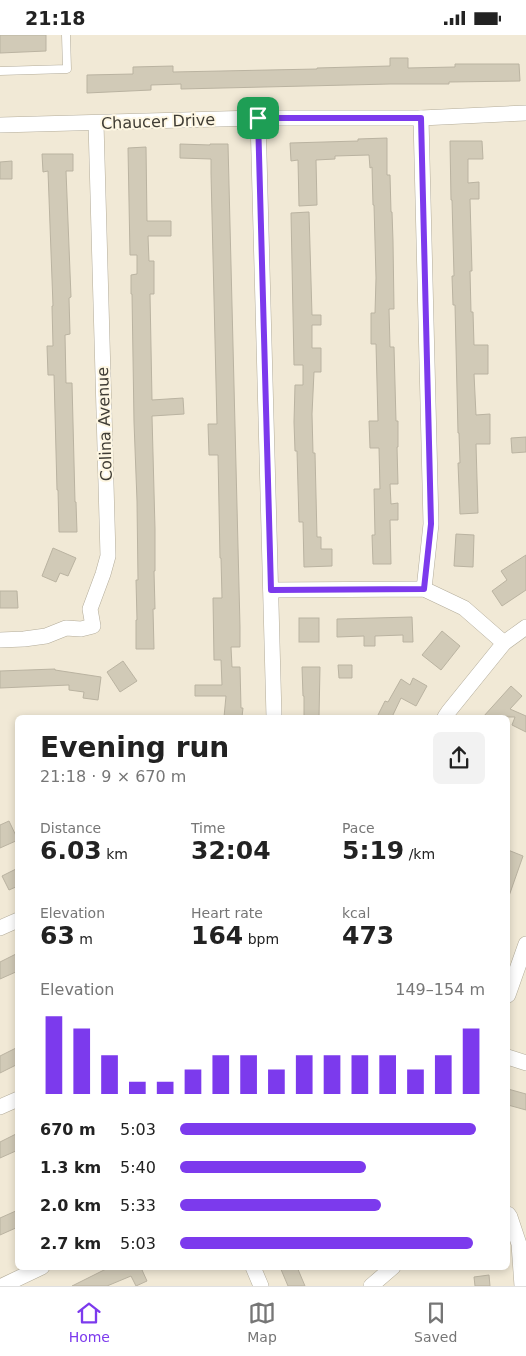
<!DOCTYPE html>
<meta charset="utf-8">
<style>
body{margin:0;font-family:"DejaVu Sans",sans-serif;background:#f2f2f2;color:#222;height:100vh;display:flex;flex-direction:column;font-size:19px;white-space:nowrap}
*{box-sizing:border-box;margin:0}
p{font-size:16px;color:#767676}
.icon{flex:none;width:28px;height:28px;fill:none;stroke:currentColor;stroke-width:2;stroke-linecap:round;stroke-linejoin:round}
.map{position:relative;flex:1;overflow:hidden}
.side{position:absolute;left:15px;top:680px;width:495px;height:555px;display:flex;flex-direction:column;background:#fff;border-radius:8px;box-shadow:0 2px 8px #0003}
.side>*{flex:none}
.pin{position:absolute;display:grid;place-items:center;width:42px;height:42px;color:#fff;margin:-21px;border-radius:10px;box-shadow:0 2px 8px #0006}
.round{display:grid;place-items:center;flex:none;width:52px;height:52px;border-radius:8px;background:#f2f2f2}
.headline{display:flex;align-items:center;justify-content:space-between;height:85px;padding:0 25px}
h1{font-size:28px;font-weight:700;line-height:38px}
.stats{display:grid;grid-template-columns:repeat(3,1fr);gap:8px;height:85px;padding:5px 25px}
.stats div{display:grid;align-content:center}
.stats b{font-size:25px;font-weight:700}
.stats small{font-size:14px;font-weight:400}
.stats p{font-size:14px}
.chart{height:140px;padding:10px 25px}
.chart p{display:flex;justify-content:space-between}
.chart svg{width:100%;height:90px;margin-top:5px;stroke:#7c3aed;stroke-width:6}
ul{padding:0 25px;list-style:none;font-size:16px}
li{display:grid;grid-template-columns:80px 60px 1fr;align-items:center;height:38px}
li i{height:12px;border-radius:6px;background:#7c3aed}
.status{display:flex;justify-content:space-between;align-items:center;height:35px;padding:0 25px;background:#fff;direction:ltr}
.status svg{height:14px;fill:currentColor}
.dock{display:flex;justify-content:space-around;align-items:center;height:70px;border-top:1px solid #e0e0e0;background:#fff;font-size:14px;color:#767676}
.dock a{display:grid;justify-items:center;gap:2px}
.dock .on{color:#7c3aed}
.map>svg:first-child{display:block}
.building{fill:#d1cab7;stroke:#bab3a1}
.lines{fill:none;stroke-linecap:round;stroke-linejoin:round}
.lane-casing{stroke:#b3ac9a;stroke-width:9}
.street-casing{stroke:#b3ac9a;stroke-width:16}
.lane{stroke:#fff;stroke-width:8}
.street{stroke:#fff;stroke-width:15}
.route-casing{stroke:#fff;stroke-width:10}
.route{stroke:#7c3aed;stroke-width:6}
.labels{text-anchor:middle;stroke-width:4;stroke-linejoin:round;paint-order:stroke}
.street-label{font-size:16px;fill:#403d35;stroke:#fef7e3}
</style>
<div class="status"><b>21:18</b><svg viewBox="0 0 49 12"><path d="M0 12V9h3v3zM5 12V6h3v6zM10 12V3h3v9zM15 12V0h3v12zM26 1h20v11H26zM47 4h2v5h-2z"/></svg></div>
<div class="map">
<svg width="526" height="1251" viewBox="0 0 526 1251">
<rect width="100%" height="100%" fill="#f1e9d6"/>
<g class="building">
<polygon points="0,0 46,0 46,16 0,18"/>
<polygon points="390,23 408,23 408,33 455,32 455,29 519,29 520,46 449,47 449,49 390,49 181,54 181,49 151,50 151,55 87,58 87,40 133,39 133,32 173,31 173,37 317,34 317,33 390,31"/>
<polygon points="387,103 387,140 390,140 391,177 392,177 393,206 394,274 389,274 390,312 394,312 396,386 398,386 398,412 397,412 398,449 390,449 391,469 398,468 398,485 390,485 391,529 373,529 372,500 375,500 374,454 380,454 379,413 370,413 369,386 378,386 376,309 371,309 371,278 375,278 376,243 374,170 373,170 372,132 370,133 369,120 335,121 335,124 316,125 317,170 299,171 298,125 291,126 290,108 358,106 358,104"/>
<polygon points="450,106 482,106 483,124 468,124 468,148 479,147 479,164 470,164 472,236 470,236 471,277 473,277 474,310 488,310 488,339 474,339 476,380 490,379 490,409 476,409 478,478 460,479 458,428 460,428 459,398 458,398 455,270 453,270 452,241 454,241 452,165 451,165"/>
<polygon points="180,109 210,110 210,109 228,109 240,592 240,612 231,612 232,632 240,632 241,673 243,673 242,682 224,682 226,661 195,661 195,650 222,650 221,625 214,625 213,563 222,563 221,523 220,523 218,420 209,420 208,389 217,389 211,138 211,124 180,123"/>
<polygon points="146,112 147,186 171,186 171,201 148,201 149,226 154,226 154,259 150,259 152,365 183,363 184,379 152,381 155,494 155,536 154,536 155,574 153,574 154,614 136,614 136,585 137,585 136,545 138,545 137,466 134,387 132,259 131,259 131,240 137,239 137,220 130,220 128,113"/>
<polygon points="42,119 73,119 73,136 66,136 71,262 69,263 70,299 65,300 66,348 72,348 75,467 76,467 77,497 59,497 58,455 57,455 54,340 48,340 47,311 53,311 52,271 53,271 48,136 43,137"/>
<polygon points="12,126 12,144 0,144 0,127"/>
<polygon points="309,177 312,280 321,280 321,290 312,290 312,313 321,313 321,337 314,337 312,379 313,418 315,418 317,502 321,502 321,514 332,514 332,531 304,532 303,487 299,487 297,416 295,416 294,387 295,350 303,350 303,330 294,330 291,178"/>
<polygon points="526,402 526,417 512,418 511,403"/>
<polygon points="456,499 474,500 473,532 454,531"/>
<polygon points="53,513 76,523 68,541 60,538 56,547 42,541"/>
<polygon points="526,520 526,555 502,571 492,556 507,545 501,536"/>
<polygon points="0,556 17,556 18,573 0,573"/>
<polygon points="412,582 413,607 403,607 403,600 375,601 375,611 364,611 364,601 337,602 337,584"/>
<rect x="299" y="583" width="20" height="24"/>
<polygon points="442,596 460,611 441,635 422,620"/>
<polygon points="123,626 137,646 120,657 107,637"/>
<polygon points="338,630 352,630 352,643 339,643"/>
<polygon points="302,632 320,632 319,682 304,682 304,661 303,661"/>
<polygon points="55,634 55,635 101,642 98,665 83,663 84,657 69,655 69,650 0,653 0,636"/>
<polygon points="413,643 427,651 416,671 401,663 392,682 377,682 385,666 388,667 401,644 410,650"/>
<polygon points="511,651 522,661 510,674 526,681 526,697 512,690 515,682 483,682"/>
<polygon points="9,786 18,805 0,813 0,790"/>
<polygon points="508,815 523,821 509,861 508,861"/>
<polygon points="18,833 18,851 9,855 2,841"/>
<polygon points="18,918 18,936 0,944 0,927"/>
<polygon points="18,1012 18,1029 0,1038 0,1021"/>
<polygon points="508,1054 526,1059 526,1075 508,1070"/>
<polygon points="18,1098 18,1115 0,1123 0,1107"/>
<polygon points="18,1175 18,1192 0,1200 0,1183"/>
<polygon points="110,1232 148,1232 142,1235 147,1246 136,1251 131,1241 107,1251 72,1251"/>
<polygon points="280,1232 297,1232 305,1251 288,1251"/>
<polygon points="489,1240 490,1251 475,1251 474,1242"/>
</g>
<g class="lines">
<defs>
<polyline id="lane" points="0,36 67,34 66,0"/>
<g id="street">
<polyline points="258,83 274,682"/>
<polyline points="421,83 431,489 424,554"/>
<polyline points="0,90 258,83 421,83 526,78"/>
<polyline points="271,555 424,554 464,573 504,608"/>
<polyline points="0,605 24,604 46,601 66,593 81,594 93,591 90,574 103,539 108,521 96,88"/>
<polyline points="445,682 449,676 504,608 526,592"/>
<polyline points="0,893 18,885"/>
<polyline points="508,960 526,909"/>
<polyline points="508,1022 526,1028"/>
<polyline points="0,1072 18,1064"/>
<polyline points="508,1179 510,1182 519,1209 522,1251"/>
<polyline points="253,1232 261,1251"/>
<polyline points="2,1251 42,1232"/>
<polyline points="371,1251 393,1232"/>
</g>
</defs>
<use href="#lane" class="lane-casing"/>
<use href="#street" class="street-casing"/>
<use href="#lane" class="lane"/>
<use href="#street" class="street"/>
</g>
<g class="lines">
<defs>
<polygon id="route" points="258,83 421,83 431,489 424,554 271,555"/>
</defs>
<use href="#route" class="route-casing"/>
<use href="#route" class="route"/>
</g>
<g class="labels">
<g class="street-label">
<text transform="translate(158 86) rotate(-2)" y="6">Chaucer Drive</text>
<text transform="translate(104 389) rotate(-92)" y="6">Colina Avenue</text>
</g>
</g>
</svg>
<div class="pin" style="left:258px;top:83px;background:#1e9e55"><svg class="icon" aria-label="arrive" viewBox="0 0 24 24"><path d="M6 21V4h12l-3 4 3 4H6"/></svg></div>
<section class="side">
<div class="headline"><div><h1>Evening run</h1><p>21:18 · 9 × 670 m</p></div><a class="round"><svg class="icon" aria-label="share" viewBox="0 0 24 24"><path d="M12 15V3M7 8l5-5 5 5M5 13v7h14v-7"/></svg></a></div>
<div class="stats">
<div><p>Distance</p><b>6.03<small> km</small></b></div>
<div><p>Time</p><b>32:04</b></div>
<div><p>Pace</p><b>5:19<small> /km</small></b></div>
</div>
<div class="stats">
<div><p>Elevation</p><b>63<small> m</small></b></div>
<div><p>Heart rate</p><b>164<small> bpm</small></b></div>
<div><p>kcal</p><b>473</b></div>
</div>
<div class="chart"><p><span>Elevation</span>149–154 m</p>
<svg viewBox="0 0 160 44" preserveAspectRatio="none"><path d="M5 44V6M15 44V12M25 44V25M35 44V38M45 44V38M55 44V32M65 44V25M75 44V25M85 44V32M95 44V25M105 44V25M115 44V25M125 44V25M135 44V32M145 44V25M155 44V12"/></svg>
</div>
<ul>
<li><b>670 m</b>5:03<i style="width:97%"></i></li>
<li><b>1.3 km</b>5:40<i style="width:61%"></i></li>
<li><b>2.0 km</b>5:33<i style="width:66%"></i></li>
<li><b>2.7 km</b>5:03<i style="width:96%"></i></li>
</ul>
</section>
</div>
<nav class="dock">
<a class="on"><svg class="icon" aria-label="home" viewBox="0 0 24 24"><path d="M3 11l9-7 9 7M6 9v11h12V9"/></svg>Home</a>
<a><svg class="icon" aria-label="map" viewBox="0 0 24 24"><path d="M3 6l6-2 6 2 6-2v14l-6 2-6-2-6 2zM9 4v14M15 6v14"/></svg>Map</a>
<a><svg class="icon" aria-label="saved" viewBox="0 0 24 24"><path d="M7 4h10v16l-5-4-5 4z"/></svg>Saved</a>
</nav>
